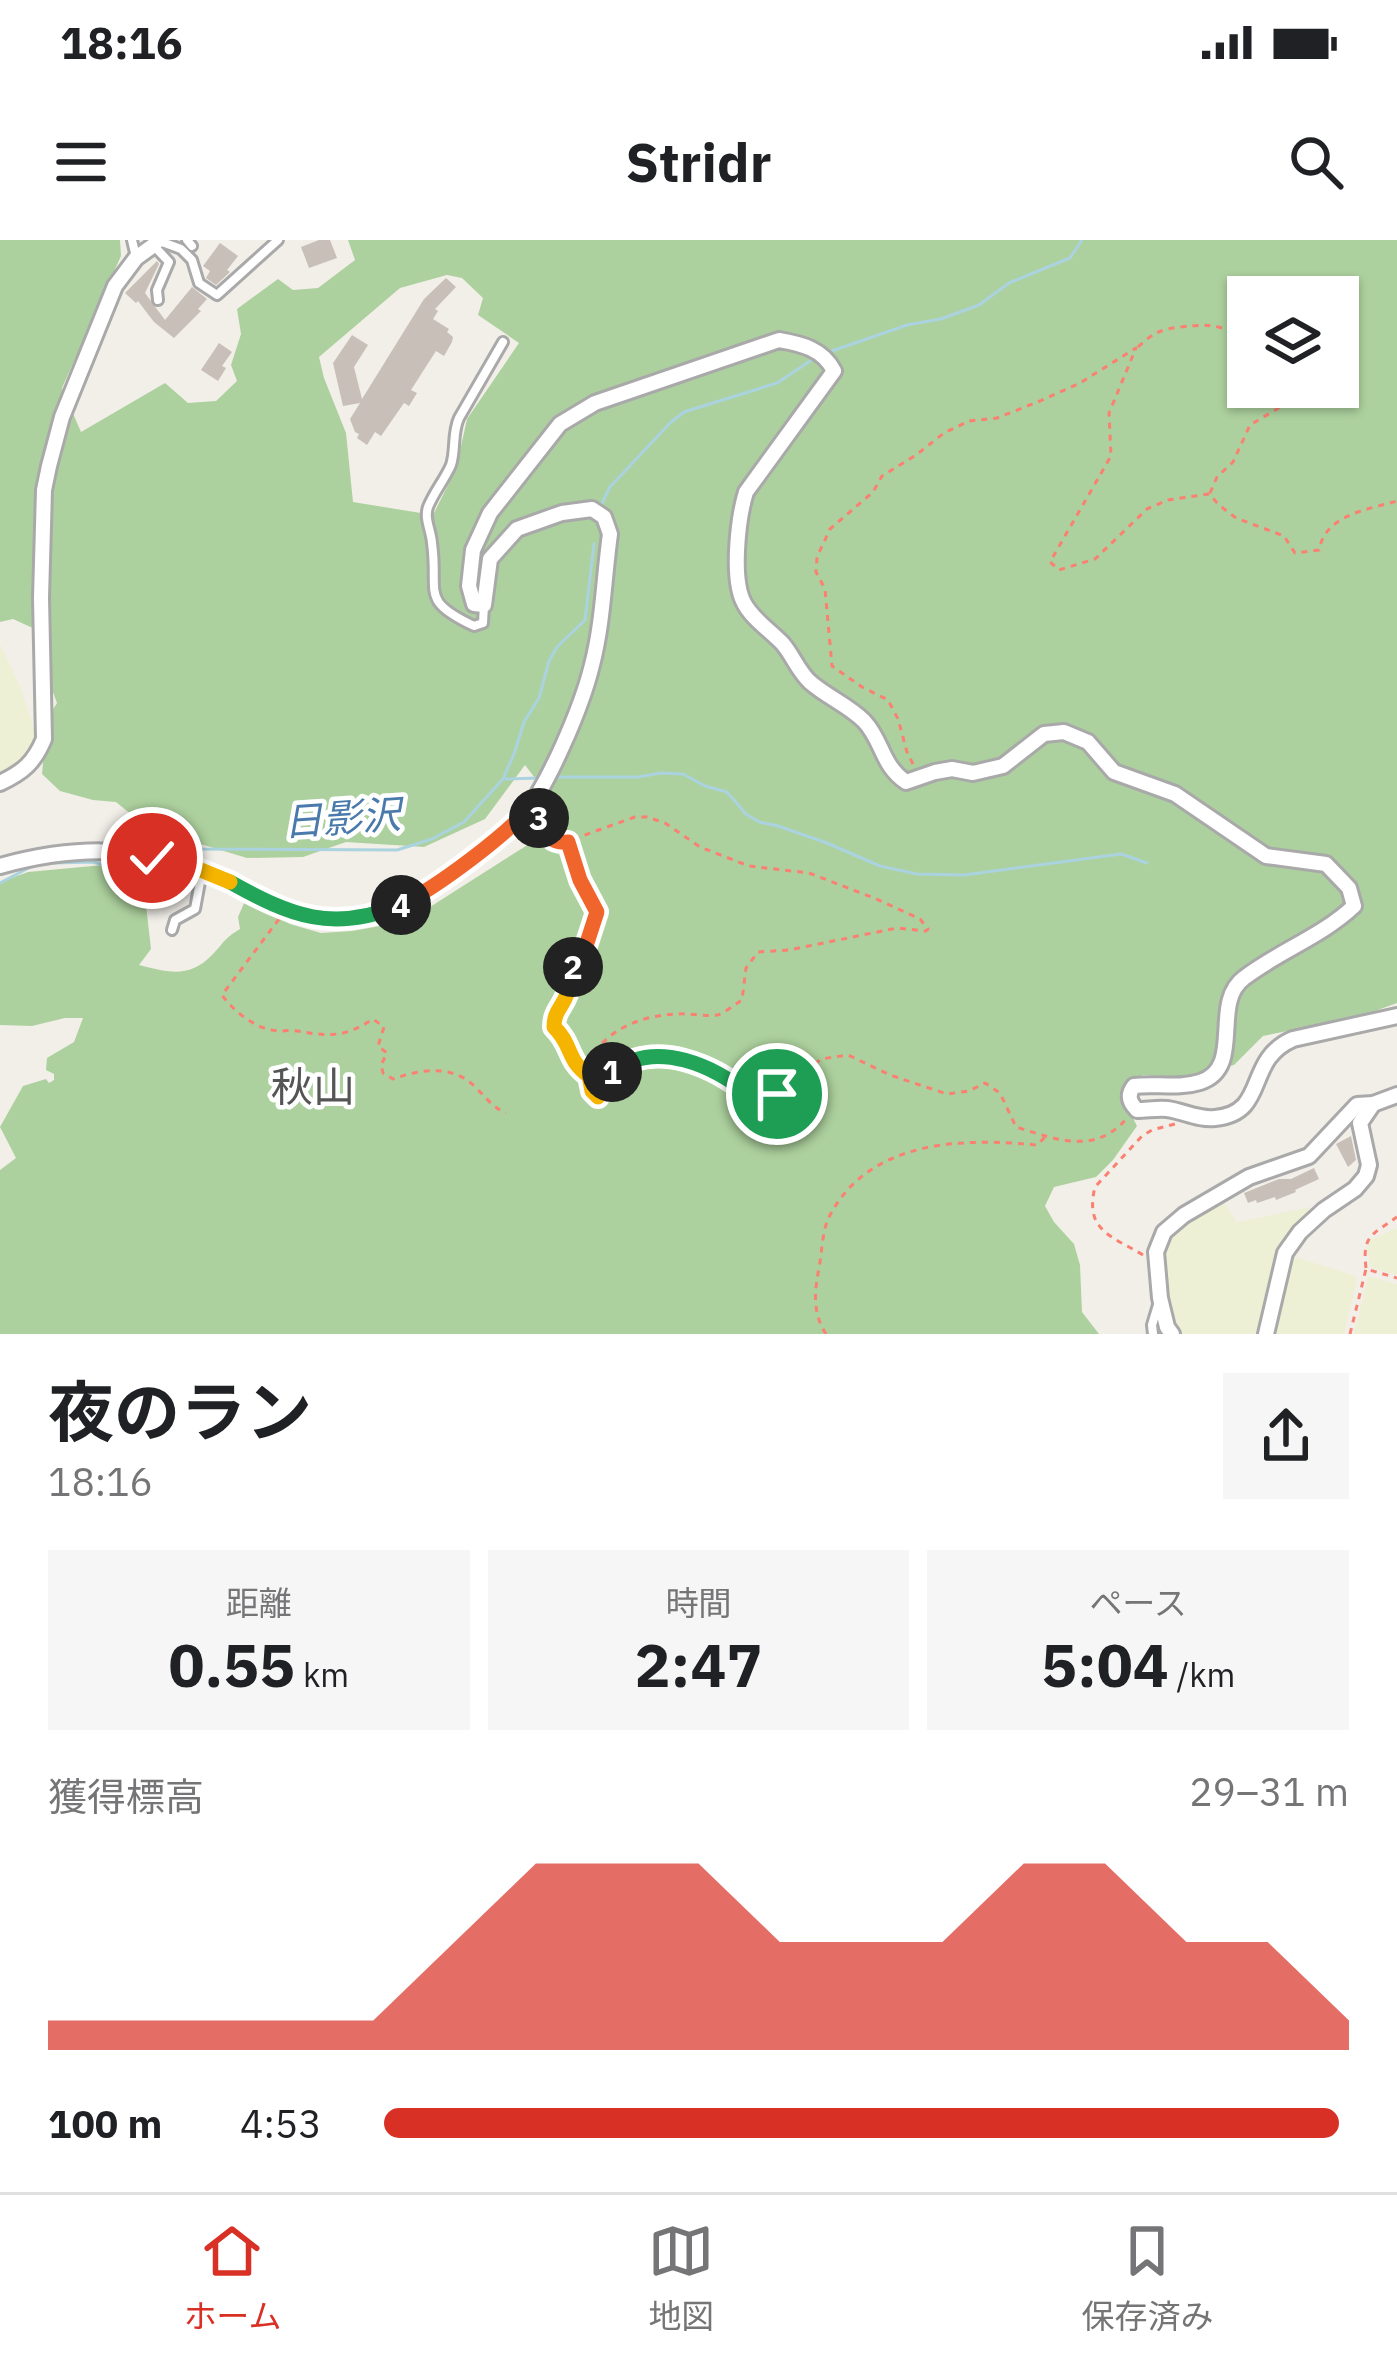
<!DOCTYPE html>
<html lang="ja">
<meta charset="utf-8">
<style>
body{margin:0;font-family:"IBM Plex Sans","Noto Sans JP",sans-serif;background:#f6f6f6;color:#202124;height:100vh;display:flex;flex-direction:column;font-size:45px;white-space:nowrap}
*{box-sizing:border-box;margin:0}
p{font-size:39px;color:#757577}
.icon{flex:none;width:66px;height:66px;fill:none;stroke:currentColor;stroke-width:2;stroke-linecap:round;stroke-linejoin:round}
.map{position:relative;height:1094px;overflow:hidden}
.sheet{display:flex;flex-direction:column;background:#fff;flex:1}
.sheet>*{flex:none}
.controls{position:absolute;left:1227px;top:36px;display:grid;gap:24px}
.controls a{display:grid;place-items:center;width:132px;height:132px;border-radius:0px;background:#fff;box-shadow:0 3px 9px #0004;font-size:60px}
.pin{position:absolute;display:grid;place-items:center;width:102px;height:102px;color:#fff;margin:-51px;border:6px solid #fff;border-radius:50%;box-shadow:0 3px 12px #0007}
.km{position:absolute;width:60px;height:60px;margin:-30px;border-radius:50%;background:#222;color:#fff;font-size:33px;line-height:60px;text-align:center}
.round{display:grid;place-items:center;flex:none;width:126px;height:126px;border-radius:0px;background:#f6f6f6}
.head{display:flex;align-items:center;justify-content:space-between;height:204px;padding:0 48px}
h1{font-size:66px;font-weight:700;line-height:90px}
.figures{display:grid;grid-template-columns:repeat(3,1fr);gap:18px;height:204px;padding:12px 48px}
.figures div{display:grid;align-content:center;border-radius:0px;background:#f6f6f6;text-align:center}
.figures b{font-size:60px;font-weight:700}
.figures small{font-size:33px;font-weight:400}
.figures p{font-size:33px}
.chart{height:336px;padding:24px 48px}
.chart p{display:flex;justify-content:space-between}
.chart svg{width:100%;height:216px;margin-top:12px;fill:#d93025;opacity:.7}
ul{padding:0 48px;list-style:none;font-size:39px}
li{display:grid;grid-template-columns:192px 144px 1fr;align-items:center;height:90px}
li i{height:30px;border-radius:15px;background:#d93025}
.status{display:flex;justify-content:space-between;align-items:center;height:84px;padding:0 60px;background:#fff;direction:ltr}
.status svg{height:33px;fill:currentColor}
header{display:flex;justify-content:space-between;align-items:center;height:156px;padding:0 48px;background:#fff;font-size:54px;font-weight:700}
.dock{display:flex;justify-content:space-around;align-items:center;height:168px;border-top:3px solid #e0e0e0;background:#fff;font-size:33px;color:#757577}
.dock a{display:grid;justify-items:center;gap:6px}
.dock .selected{color:#d93025}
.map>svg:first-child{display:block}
.farmland{fill:#eef0d5}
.forest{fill:#add19e;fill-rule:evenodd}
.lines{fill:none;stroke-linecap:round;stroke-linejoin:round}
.stream{stroke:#aad3df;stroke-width:3}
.building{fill:#c7bfb8}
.lane-casing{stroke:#a9a9a9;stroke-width:14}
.street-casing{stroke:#a9a9a9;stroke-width:20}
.path{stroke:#fa8072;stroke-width:3;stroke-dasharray:6 6;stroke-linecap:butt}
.lane{stroke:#fff;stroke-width:8}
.street{stroke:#fff;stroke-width:14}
.split-1-casing{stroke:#fff;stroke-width:24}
.split-2-casing{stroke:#fff;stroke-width:24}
.split-3-casing{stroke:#fff;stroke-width:24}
.split-4-casing{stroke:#fff;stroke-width:24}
.split-5-casing{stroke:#fff;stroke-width:24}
.split-6-casing{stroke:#fff;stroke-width:24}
.split-1{stroke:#22a559;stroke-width:15}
.split-2{stroke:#f5b400;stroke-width:15}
.split-3{stroke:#f0652b;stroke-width:15}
.split-4{stroke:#f0652b;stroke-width:15}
.split-5{stroke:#22a559;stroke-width:15}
.split-6{stroke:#f5b400;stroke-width:15}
.labels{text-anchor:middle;stroke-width:9;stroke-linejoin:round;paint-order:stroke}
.water-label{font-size:39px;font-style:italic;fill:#4a7aab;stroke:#fff}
.quarter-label{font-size:42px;fill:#555;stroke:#fff}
</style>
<div class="status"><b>18:16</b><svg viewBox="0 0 49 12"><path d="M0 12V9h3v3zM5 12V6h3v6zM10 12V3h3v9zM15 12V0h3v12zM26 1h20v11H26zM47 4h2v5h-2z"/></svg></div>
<header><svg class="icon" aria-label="menu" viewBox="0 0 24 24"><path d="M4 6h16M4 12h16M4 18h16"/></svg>Stridr<svg class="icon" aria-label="search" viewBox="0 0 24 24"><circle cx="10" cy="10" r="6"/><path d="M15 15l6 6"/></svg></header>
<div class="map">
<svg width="1397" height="1094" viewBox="0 0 1397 1094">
<rect width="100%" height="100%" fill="#f2efe9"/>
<g class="farmland">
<polygon points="0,404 20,446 37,498 29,516 16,528 0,535"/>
<polygon points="1222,960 1237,982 1311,967 1313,973 1297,988 1261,1094 1179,1094 1169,1076 1162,1003 1171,992"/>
<polygon points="1397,988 1397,1035 1371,1028 1367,1008 1370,1000"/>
<polygon points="1292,1016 1356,1036 1357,1041 1344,1094 1270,1094"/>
<polygon points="1368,1036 1397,1044 1397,1094 1354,1094"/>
</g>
<path class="forest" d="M0 0H120L121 16 62 148 81 192 165 143 188 163 216 161 237 141 231 125 241 94 237 69 278 39 293 50 318 48 355 20 348 0H1397V763L1361 776 1263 796 1234 825 1181 837 1143 835 1127 846 1126 864 1137 886 1113 920 1096 937 1054 947 1045 966 1054 982 1074 1004 1080 1025 1082 1072 1099 1094H0V930L16 918 0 887 23 846 46 839 49 843 54 840V834L46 830 47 818 74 802 83 778H65L32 786 0 785V642L28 632 114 624 144 648 151 709 139 725C167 732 189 739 212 715 225 702 222 700 240 689L238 677 245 661 290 684 321 693 352 691 408 681 529 604 551 559 525 525 485 579 424 607 346 602 303 617 247 618 177 597 127 571 116 562 93 560 60 551 42 534 47 479 57 463 47 436 35 389 13 379 0 382ZM447 35 462 38 483 58 478 75 519 103 467 179 456 229 433 275 353 262 346 193 324 138 319 117 400 48ZM1248 57H1338V147H1248Z"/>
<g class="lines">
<g class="stream">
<polyline points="832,111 907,85 941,79 979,65 1009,43 1070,18 1082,0"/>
<polyline points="602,263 610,247 670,183 684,172 777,143 813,119"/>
<polyline points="554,537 638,537 661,533 683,534 705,546 727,552 746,574 759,582 778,586 827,603 880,626 917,634 964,635 1121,614 1147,623"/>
<polyline points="506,539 538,538"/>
<polyline points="146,611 163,596 183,609 397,610 432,599 464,582 503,539 514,514 524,482 539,458 549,421 557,407 585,380 594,304"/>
<polyline points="0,643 36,624 54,623 93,622 132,632 139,628 142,620"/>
</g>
</g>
<g class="building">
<polygon points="319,0 330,0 337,18 309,28 301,7"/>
<polygon points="220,3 238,16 227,30 230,32 216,45 206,38 210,31 203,26"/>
<polygon points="157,21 159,24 145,53 165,80 192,47 207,59 198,69 201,71 174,98 154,82 138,61 136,63 125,53"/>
<polygon points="446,38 456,47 435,69 438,71 433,79 449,89 447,92 453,97 452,102 444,116 436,111 411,150 417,153 409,166 404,163 381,196 375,192 367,205 357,198 359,194 355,192 350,179 360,163 343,166 333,123 352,95 368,105 354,127 362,159 424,59"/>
<polygon points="219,103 232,112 222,126 226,128 218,141 201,130"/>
<polygon points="1351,896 1356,920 1348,927 1336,904"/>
<polygon points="1314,928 1319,939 1295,950 1296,952 1276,960 1275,957 1257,963 1256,960 1248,963 1244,953 1279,939 1291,939"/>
</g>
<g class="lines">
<defs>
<g id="lane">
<polyline points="132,0 136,17"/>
<polyline points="187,0 192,6"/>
<polyline points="155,5 162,2 181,9 192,20 199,43 217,55 278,0"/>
<polyline points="155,7 169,22 157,50 158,60"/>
<path d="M484 365 483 383 474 386C419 360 439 354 432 303 431 290 424 279 428 267 434 252 445 239 451 225 456 210 452 193 459 178L503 102"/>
<polyline points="172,690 175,680 195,669 202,631"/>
<polyline points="1153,1094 1152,1085 1158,1065"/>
</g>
<g id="street">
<path d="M0 543C23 532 34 523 44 499L41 358 44 250 49 226 62 177 115 46 136 18 154 5"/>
<path d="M0 626C69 607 132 605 200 629 270 653 300 698 384 672 432 657 481 609 521 578 548 547 582 466 592 425 603 383 604 337 610 294L604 277 592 269 562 273 517 289 490 319 484 365 474 364 469 346 473 310 490 273 560 184 595 163 779 100C802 104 823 109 834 131L746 252C738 278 731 339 744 363 752 379 771 391 783 404 793 416 799 432 810 442 827 457 848 465 864 481 883 501 881 525 906 542L935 532 952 529 973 533 1003 526 1044 494 1064 492 1088 502 1114 532 1175 554 1266 616 1326 624 1349 648 1354 666C1321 697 1279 711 1244 738 1210 763 1245 828 1200 842 1178 849 1156 843 1134 846 1127 855 1129 862 1137 870 1147 870 1157 868 1167 869 1183 871 1199 880 1215 878 1269 873 1244 820 1293 799L1397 776"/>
<polyline points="1172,1094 1167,1087 1160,1058 1156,1012 1164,992 1184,975 1249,937 1309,916 1357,865 1373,864 1397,855"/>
<polyline points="1266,1094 1285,1013 1300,992 1324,970 1355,949 1366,936 1369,925 1360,883 1373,864"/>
</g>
</defs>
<use href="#lane" class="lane-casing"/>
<use href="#street" class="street-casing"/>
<g class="path">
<polyline points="1338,99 1343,104 1338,117"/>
<path d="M1138 107C1153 93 1161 89 1181 87 1215 83 1216 86 1248 97"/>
<polyline points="1210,253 1217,237 1233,222 1250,185 1299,156 1305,147"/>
<path d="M913 524 907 512 898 479 888 460 862 447 832 426 825 349 816 332 817 317 830 289 873 252 882 236 916 215 944 193 969 181 997 178 1040 161 1080 143 1136 108 1109 173 1111 216 1050 322 1059 330 1095 319 1147 269 1168 260 1209 254 1219 265 1236 278 1284 296 1295 313 1319 310C1326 274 1367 270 1397 261"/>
<path d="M538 577C546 592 549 604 568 601L635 577H647L665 583 700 607 749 626 809 633 874 658 920 679 928 689 926 691 897 688 789 710 758 712 746 728 742 760C735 764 725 773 717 775 705 777 690 773 678 774 646 775 613 786 594 813 584 826 588 845 598 857 602 849 606 838 612 832 634 808 687 817 713 829 728 836 740 847 752 858L777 854 821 819 848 815 890 835 947 854 969 851 985 843 1000 853 1016 887C1055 899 1095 916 1127 878"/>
<polyline points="568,603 580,640 597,672 584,713 569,735 568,753 554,773 554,787 569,803 568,816 584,835 589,836"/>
<path d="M279 679 222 755C234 772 257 790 279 791 285 791 292 790 298 791 330 797 346 797 373 779L384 787 378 806 387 813 381 825 383 833 393 839C421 829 454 824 476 848 487 858 492 867 506 873"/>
<path d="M1143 1015C1112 996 1084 991 1095 947L1142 896 1152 890 1175 884"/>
<path d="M1366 1028C1362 995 1372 995 1397 977"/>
<path d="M826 1094C811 1070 815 1050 820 1022 822 1008 823 989 829 977 869 899 963 898 1037 905L1046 896"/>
<polyline points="1350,1094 1366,1029 1397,1038"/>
</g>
<use href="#lane" class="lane"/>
<use href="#street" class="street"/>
</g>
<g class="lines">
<defs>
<path id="split-1" d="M612 832C656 798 715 826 752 857L777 854"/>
<path id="split-2" d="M573 727C568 737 571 744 567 754 562 768 554 771 554 787 573 805 566 820 589 836L592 851 598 857 612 832"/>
<path id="split-3" d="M539 578C546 593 549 604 568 602L580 640 597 672 584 712 573 727"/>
<path id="split-4" d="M401 665C437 647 507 595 533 564L539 578"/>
<path id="split-5" d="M230 642C291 676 332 693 401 665"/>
<polyline id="split-6" points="152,618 191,626 230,642"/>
</defs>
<use href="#split-1" class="split-1-casing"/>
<use href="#split-2" class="split-2-casing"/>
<use href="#split-3" class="split-3-casing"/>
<use href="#split-4" class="split-4-casing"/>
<use href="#split-5" class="split-5-casing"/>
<use href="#split-6" class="split-6-casing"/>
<use href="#split-1" class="split-1"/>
<use href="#split-2" class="split-2"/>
<use href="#split-3" class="split-3"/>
<use href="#split-4" class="split-4"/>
<use href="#split-5" class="split-5"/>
<use href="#split-6" class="split-6"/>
</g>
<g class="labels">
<g class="water-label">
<text transform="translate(342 578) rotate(-4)" y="14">日影沢</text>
</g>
<g class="quarter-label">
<text x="313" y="862">秋山</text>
</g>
</g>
</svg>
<div class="controls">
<a><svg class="icon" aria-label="layers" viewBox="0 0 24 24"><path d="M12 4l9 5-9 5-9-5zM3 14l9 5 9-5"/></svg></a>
</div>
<div class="pin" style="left:777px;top:854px;background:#1e9e55"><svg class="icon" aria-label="arrive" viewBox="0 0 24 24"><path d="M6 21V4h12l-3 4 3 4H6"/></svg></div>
<div class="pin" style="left:152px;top:618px;background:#d93025"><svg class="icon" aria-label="check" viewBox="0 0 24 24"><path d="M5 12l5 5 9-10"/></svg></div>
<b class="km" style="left:612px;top:832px">1</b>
<b class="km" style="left:573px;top:727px">2</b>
<b class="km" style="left:539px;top:578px">3</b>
<b class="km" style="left:401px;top:665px">4</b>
</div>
<section class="sheet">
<div class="head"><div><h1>夜のラン</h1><p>18:16</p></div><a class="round"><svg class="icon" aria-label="share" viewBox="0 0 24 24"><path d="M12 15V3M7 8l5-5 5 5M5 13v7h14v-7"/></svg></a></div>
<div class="figures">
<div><p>距離</p><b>0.55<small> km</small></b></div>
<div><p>時間</p><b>2:47</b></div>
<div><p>ペース</p><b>5:04<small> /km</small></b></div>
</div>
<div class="chart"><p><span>獲得標高</span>29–31 m</p>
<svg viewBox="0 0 160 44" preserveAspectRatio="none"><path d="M0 44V38L10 38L20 38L30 38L40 38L50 22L60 6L70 6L80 6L90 22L100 22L110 22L120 6L130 6L140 22L150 22L160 38V44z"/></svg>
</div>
<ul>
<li><b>100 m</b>4:53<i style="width:99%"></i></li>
</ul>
</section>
<nav class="dock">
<a class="selected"><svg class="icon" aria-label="home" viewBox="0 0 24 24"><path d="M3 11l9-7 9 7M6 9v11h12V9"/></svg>ホーム</a>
<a><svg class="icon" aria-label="map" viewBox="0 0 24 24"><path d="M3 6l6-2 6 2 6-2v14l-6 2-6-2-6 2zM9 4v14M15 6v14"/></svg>地図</a>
<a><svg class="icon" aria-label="saved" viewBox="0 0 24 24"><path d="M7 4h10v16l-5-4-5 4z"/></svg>保存済み</a>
</nav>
